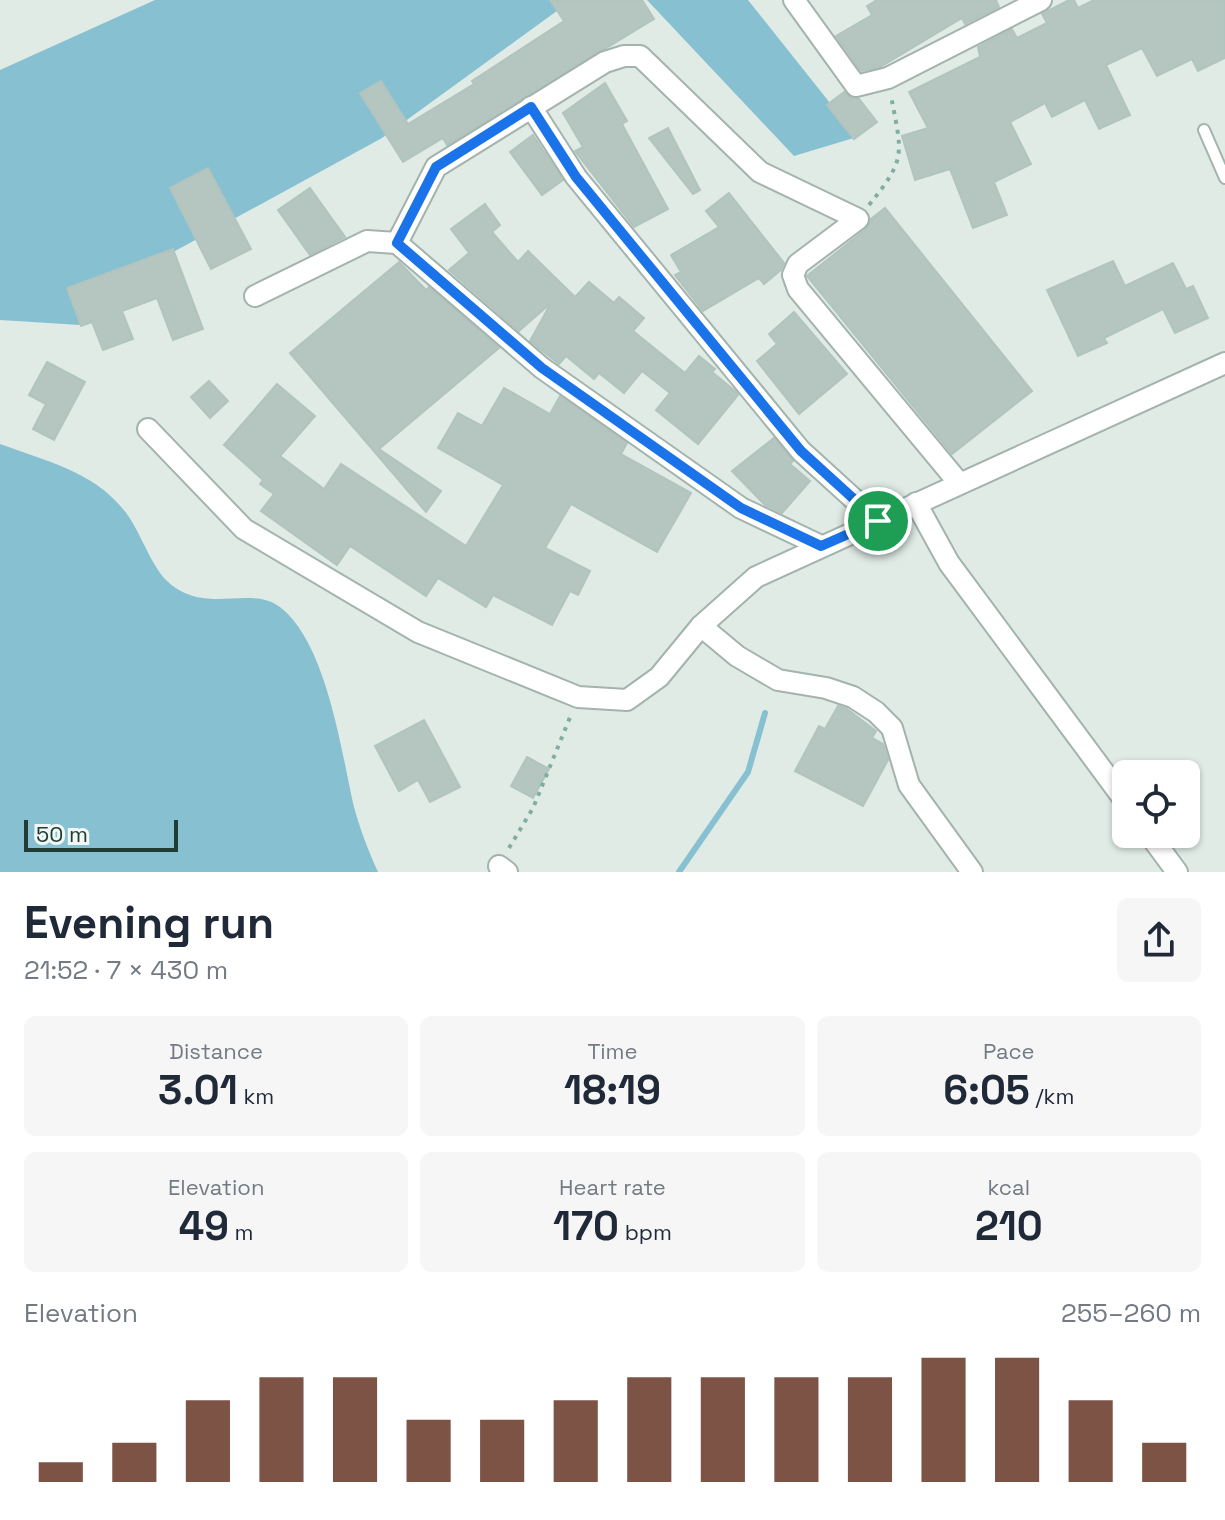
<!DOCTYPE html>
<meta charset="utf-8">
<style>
body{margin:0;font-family:"Space Grotesk",sans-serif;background:#f6f6f7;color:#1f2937;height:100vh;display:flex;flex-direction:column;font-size:30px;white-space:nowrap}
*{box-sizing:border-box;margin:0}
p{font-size:26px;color:#747a83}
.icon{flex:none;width:44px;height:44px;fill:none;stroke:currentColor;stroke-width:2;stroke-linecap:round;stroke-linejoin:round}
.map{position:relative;height:872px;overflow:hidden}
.drawer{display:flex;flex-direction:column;background:#fff;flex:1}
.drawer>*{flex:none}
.fabs{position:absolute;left:1112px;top:760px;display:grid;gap:16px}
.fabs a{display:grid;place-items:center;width:88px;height:88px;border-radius:12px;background:#fff;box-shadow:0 2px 6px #0004;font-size:40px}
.scale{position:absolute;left:24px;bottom:20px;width:154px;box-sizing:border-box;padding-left:8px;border:4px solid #213b35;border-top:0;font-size:22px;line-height:28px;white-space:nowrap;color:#213b35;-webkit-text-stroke:6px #f0f7f4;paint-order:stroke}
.pin{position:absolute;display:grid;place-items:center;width:68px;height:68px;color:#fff;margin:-34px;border:4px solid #fff;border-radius:50%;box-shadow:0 2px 8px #0007}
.round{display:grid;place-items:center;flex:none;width:84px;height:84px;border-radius:12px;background:#f6f6f7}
.head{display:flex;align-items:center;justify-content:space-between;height:136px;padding:0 24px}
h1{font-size:44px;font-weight:700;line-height:60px}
.stats{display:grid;grid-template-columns:repeat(3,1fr);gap:12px;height:136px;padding:8px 24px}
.stats div{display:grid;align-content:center;border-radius:12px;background:#f6f6f7;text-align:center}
.stats b{font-size:40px;font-weight:700}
.stats small{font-size:22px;font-weight:400}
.stats p{font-size:22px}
.chart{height:224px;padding:16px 24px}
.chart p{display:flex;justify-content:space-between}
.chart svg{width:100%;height:144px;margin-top:8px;stroke:#7d5346;stroke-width:6}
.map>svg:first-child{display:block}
.water{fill:#87c0d0}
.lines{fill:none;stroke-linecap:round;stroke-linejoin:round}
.stream{stroke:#87c0d0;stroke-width:6}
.building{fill:#b5c5c0;stroke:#b2c4be;stroke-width:2}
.service-casing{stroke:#a3b3ad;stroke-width:14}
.minor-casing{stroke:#a3b3ad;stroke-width:24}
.path{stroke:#80aea3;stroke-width:4;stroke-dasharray:4 6;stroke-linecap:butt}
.service{stroke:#fff;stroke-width:10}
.minor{stroke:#fff;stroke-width:20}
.route-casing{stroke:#fff;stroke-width:16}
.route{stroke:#1a73e8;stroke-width:10}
</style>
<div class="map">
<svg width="1225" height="872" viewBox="0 0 1225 872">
<rect width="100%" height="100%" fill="#e0ebe6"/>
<g class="water">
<polygon points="155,0 572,0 382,138 166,256 76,292 80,325 0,320 0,70"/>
<polygon points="647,0 748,0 857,137 794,156"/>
<path d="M0 444C48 462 98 472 129 517 141 535 152 566 166 580 204 617 249 584 280 607 326 642 341 749 353 803 359 827 368 850 378 872H0Z"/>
</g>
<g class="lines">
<polyline class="stream" points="679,872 748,772 765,713"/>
</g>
<g class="building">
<polygon points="550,0 642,0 654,19 447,145 443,138 403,162 360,93 381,81 408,124 474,84 472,81 564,21"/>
<polygon points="877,0 996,0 999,7 965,24 962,18 880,67 861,71 836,36 872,15 867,6"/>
<polygon points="1069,0 1074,0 1078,8 1094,0 1225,0 1225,58 1198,71 1192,59 1157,76 1142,48 1106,65 1130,115 1099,129 1085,100 1052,117 1045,103 1010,122 1031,164 994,182 1007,215 973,228 950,169 915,180 902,136 928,128 909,92 980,57 978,47 1012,29 1017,38 1047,23 1042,14"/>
<polygon points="605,83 627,121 622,124 668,209 634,227 575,151 583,147 563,113"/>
<polygon points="844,92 851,98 859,99 877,122 854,139 827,105"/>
<polygon points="668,128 700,190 693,194 649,138"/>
<polygon points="533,135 563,180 542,195 510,152"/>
<polygon points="208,168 251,249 211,269 170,188"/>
<polygon points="310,188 345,237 310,255 278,210"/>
<polygon points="729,193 784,263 781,270 764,284 759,278 703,311 675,275 681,272 671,255 719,227 706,211"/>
<polygon points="485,204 500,225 492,232 518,262 528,251 575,297 589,282 614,303 619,297 644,318 633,331 685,373 699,356 715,369 712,372 735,391 738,395 698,444 656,410 670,393 642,371 624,393 599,373 594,379 566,356 559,364 530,341 551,303 519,331 449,270 469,253 451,229"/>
<polygon points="885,208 1032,391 952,454 807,276 866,229 871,219"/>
<polygon points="173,249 203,329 173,340 157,298 122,311 133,339 103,350 92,322 81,326 67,288"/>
<polygon points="1113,261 1125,286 1173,263 1186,289 1193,286 1208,318 1175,333 1163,309 1104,338 1107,343 1078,356 1047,290"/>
<polygon points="399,262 426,290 429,287 499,348 379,449 441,491 426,512 290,353"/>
<polygon points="794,312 847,374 799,414 757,361 777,344 769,334"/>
<polygon points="47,362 85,382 54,440 33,429 46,404 29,395"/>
<polygon points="209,381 228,401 210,418 191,397"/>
<polygon points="277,384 315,416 280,456 324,489 341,464 466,546 503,485 438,448 458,413 482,426 504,388 550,414 560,396 627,443 621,454 691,493 657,552 571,504 545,548 590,571 578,595 570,591 552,625 493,595 486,607 438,578 426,596 350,546 337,565 261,511 274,494 260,484 263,480 224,445"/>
<polygon points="774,438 793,461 790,464 810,481 782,513 765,505 732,471"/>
<polygon points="838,706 847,709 876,731 872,738 883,744 888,760 863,806 795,771 819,726 825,729"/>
<polygon points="424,720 460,787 430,802 418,780 399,791 375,746"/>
<polygon points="527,757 549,769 533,798 511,786"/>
</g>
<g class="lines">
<defs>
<polyline id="service" points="1204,130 1225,178"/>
<g id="minor">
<polyline points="794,0 856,86 888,78 1041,0"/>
<polyline points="531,107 576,177 801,451 878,521"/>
<polyline points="397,243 542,368 741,508 821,546"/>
<polyline points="255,296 367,241 397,243 436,167 605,62 624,56 640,56 760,172 858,219 798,264 793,275 798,289 959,483"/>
<polyline points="148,429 244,529 418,632 578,697 627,700 659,677 701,626 756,577 1225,363"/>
<polyline points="916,503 949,563 1126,802"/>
<polyline points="701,626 737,656 778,680 826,688 853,697 876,712 892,728 909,785 972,872"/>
<polyline points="1149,834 1177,872"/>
<polyline points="499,866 507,872"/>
</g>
</defs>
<use href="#service" class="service-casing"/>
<use href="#minor" class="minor-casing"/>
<g class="path">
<path d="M869 205C907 158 902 154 891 96"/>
<polyline points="509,848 533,808 571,715"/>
</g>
<use href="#service" class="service"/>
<use href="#minor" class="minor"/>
</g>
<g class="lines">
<defs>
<polygon id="route" points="531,107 576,177 801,451 878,521 821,546 741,508 542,368 397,243 436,167"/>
</defs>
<use href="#route" class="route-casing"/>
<use href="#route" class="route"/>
</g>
</svg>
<div class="fabs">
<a><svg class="icon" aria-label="locate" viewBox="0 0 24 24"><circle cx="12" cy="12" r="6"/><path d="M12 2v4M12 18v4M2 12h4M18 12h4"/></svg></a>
</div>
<div class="scale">50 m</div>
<div class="pin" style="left:878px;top:521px;background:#1e9e55"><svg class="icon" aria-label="arrive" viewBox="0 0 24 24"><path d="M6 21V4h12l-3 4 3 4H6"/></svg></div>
</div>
<section class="drawer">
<div class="head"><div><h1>Evening run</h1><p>21:52 · 7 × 430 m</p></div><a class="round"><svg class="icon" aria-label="share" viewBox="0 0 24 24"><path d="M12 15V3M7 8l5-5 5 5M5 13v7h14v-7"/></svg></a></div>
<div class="stats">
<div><p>Distance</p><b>3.01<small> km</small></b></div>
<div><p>Time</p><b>18:19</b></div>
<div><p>Pace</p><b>6:05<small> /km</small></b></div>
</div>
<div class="stats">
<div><p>Elevation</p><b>49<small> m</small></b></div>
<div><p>Heart rate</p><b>170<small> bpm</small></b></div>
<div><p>kcal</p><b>210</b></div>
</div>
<div class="chart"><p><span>Elevation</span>255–260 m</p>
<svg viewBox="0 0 160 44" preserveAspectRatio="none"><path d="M5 44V38M15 44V32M25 44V19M35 44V12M45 44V12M55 44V25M65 44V25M75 44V19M85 44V12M95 44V12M105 44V12M115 44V12M125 44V6M135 44V6M145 44V19M155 44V32"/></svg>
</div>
</section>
